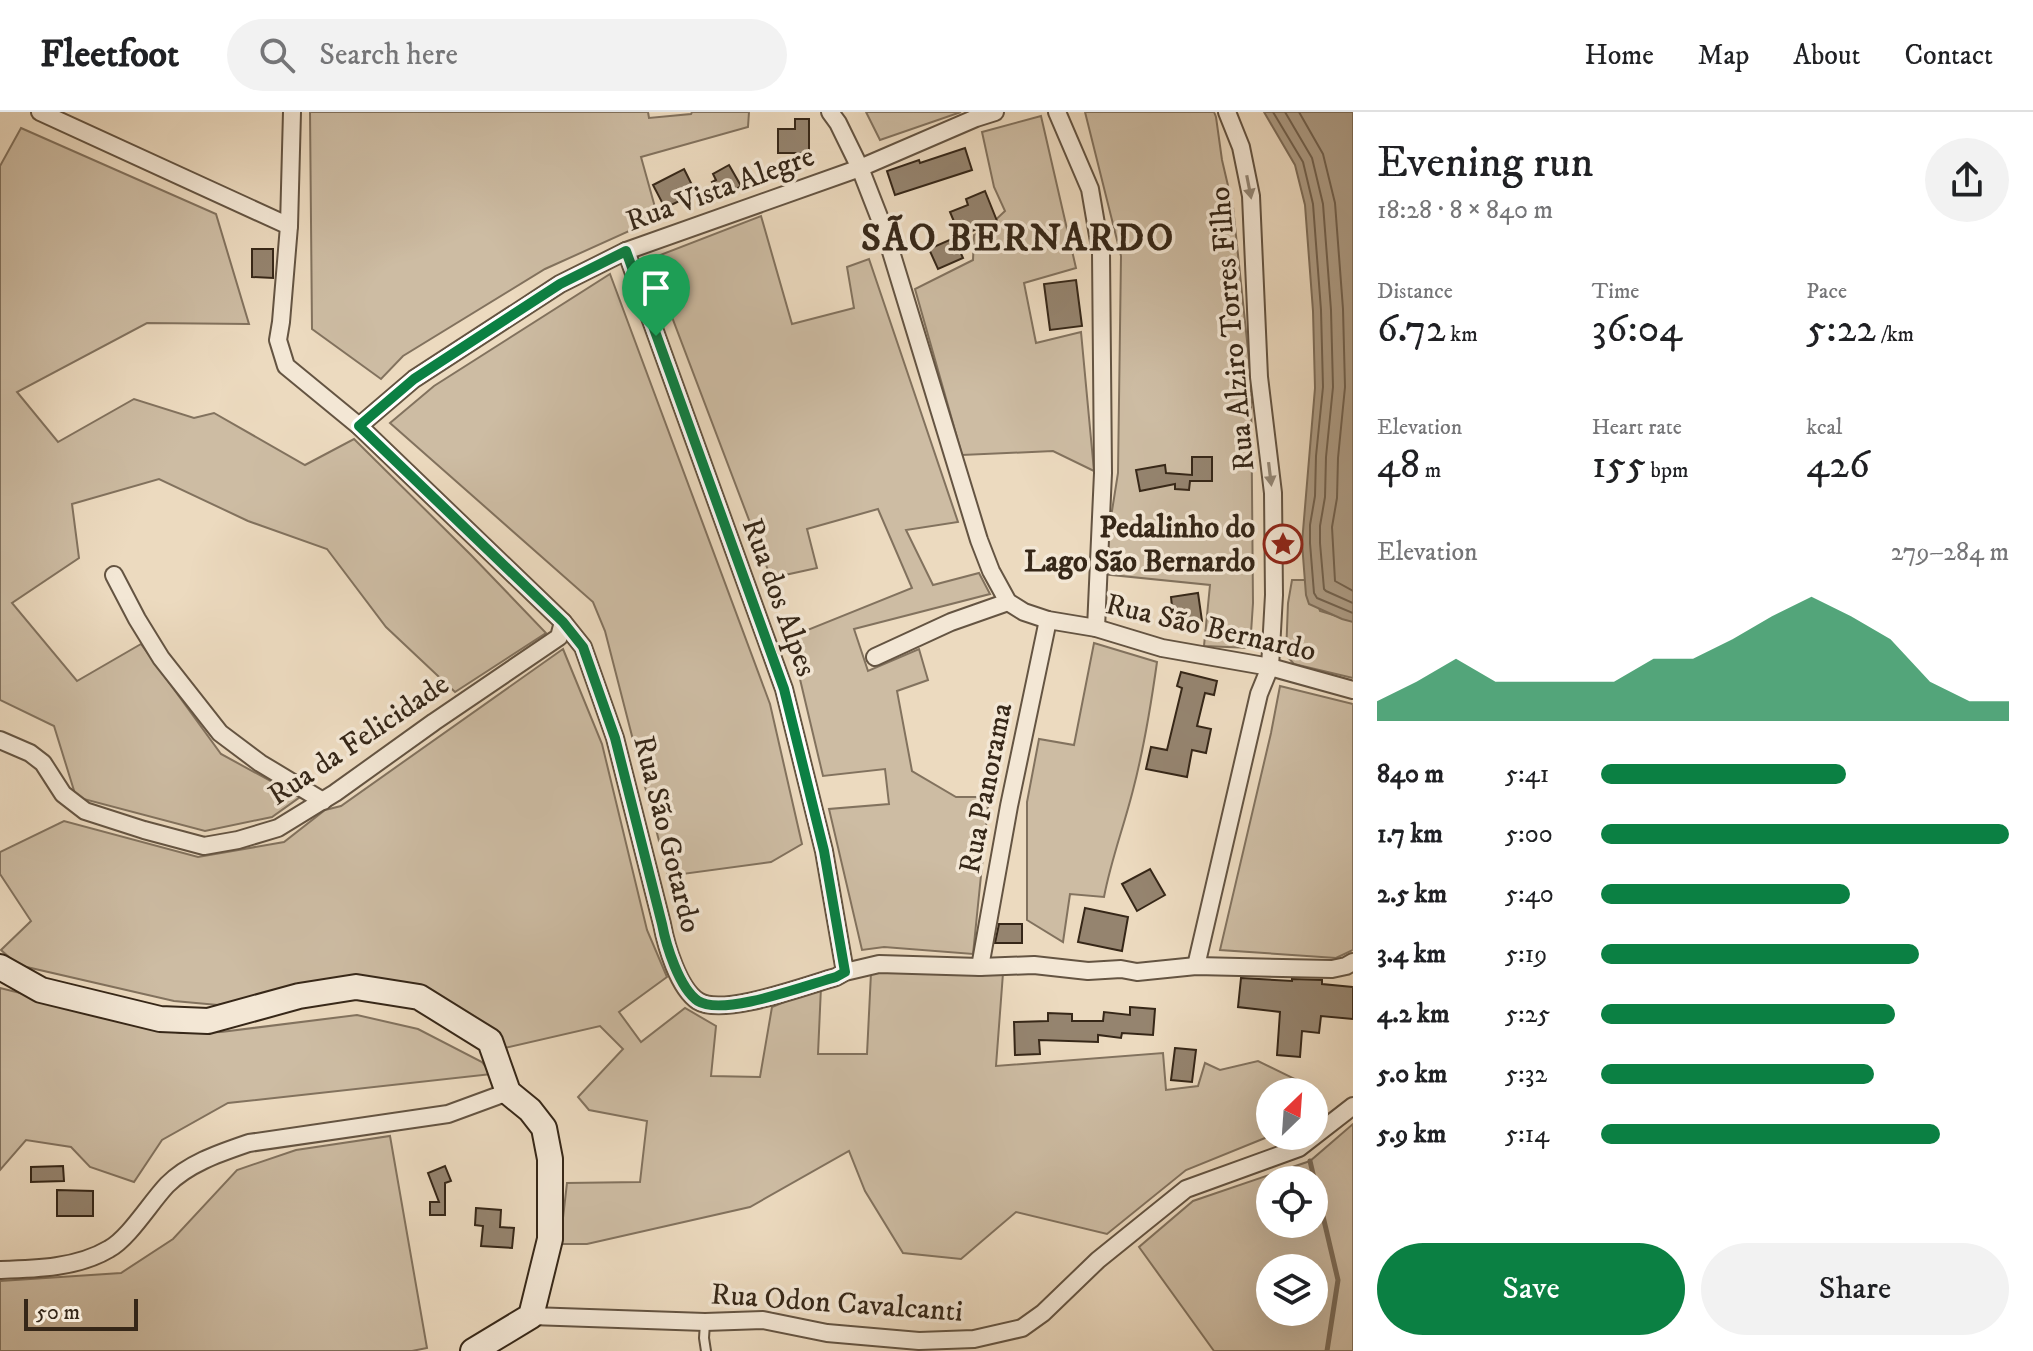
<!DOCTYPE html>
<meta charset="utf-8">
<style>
body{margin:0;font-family:"IM FELL DW Pica",serif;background:#f2f2f2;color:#202124;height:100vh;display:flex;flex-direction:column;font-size:30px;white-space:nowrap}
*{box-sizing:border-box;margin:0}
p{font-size:26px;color:#757577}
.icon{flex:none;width:44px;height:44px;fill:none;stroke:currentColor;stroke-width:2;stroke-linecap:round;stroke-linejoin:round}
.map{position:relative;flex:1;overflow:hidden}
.panel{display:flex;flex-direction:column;background:#fff;width:680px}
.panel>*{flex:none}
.needle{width:52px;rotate:25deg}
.tools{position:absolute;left:1256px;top:966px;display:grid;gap:16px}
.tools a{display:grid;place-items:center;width:72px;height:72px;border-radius:50%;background:#fff;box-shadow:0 8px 32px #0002;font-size:40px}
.scale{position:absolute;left:24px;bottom:20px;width:114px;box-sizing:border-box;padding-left:8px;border:4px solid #362718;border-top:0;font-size:22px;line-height:28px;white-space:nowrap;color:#362718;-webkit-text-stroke:6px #f3e7d5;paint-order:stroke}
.pin{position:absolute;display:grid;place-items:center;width:68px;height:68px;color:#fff;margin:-82px -34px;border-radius:50% 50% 50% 0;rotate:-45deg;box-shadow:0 0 8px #0007}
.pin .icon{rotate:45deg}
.round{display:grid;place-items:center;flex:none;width:84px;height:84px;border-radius:42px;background:#f2f2f2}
.summary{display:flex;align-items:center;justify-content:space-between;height:136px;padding:0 24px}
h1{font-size:44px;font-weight:600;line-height:60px}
.metrics{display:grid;grid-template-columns:repeat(3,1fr);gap:12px;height:136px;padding:8px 24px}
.metrics div{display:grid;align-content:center}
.metrics b{font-size:40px;font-weight:600}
.metrics small{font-size:22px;font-weight:400}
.metrics p{font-size:22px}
.chart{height:224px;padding:16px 24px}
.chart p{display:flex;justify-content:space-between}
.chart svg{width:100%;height:144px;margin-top:8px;fill:#0b8043;opacity:.7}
.button{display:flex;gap:16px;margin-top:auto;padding:16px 24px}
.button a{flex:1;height:92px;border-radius:48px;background:#0b8043;color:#fff;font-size:32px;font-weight:600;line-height:92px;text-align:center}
.button a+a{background:#f2f2f2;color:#202124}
ul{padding:0 24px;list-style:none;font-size:26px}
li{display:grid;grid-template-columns:128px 96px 1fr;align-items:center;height:60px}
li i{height:20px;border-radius:10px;background:#0b8043}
header{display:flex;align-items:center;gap:48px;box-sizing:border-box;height:112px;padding:0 40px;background:#fff;border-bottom:2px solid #e0e0e0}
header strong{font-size:38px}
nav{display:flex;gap:44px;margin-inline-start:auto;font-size:28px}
.search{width:560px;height:72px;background:#f2f2f2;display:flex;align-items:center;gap:20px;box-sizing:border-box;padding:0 28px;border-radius:44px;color:#757577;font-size:30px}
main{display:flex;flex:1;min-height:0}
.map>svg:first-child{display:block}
.green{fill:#cdbca3;stroke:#82725e;stroke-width:2;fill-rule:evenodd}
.water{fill:#ae9d86;stroke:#7e6e5a;stroke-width:2}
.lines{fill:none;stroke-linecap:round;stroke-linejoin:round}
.shore{stroke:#72624f;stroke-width:2}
.stream{stroke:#7e6e5a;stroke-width:5}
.building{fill:#95846f;stroke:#362718;stroke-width:2}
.lane-casing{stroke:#645442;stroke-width:12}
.street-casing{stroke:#645442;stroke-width:20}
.secondary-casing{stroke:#362718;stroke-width:28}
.lane{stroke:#f3e7d5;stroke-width:8}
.street{stroke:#f3e7d5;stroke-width:16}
.secondary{stroke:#f3e7d5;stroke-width:24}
.oneway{fill:#948776}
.route-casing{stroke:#fff;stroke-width:16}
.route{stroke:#0b8043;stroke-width:10}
.labels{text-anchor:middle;stroke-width:7;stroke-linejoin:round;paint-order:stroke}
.street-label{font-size:30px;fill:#362718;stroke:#f3e7d5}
.poi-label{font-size:30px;font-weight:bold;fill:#362718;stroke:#f3e7d5;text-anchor:end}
.district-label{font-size:38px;font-weight:bold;letter-spacing:2px;fill:#362718;stroke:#f3e7d5}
</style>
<header>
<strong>Fleetfoot</strong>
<div class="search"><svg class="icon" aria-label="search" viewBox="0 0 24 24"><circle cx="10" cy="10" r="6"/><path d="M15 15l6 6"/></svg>Search here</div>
<nav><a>Home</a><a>Map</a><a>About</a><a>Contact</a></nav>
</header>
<main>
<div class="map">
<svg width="1353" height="1239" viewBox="0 0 1353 1239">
<rect width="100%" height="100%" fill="#ecdabf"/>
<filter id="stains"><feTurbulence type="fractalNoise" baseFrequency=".0025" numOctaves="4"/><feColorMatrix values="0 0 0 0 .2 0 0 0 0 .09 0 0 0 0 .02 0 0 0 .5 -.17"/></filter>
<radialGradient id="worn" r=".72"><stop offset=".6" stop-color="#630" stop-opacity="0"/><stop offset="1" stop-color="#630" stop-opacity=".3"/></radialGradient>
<g class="green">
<polygon points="310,0 648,0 649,6 691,2 692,0 749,0 748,15 641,45 658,106 545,157 403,244 381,267 312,217"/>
<polygon points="866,0 961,0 880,28"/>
<polygon points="1085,0 1214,0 1216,5 1222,48 1233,95 1251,267 1253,491 1250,536 1204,534 1210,473 1102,462 1118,361 1121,144"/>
<polygon points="1041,4 1076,156 1024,171 1036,231 1081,220 1094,359 1053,339 962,343 915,177 973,148 974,123 987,116 1005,99 994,75 982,20"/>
<polygon points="21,16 216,102 249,212 147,211 17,280 58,330 134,287 194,306 214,301 305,353 354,327 472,444 546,521 455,580 386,515 327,437 248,409 159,367 72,392 79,446 12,491 77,569 141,532 221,642 300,685 272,705 205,719 76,685 54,614 0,588 0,54"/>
<polygon points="761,104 792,212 854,196 847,155 869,147 958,410 906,418 933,473 979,461 990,482 854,517 868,559 919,537 928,568 897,579 912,659 956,685 989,685 973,842 884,835 862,838 829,697 889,692 885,657 823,664 790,525 912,476 878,397 807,417 817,456 771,466 650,147"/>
<polygon points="610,162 770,592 802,732 771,750 668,764 605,519 593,490 390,311 434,274"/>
<polygon points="1292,468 1310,468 1320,499 1353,509 1353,566 1294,552 1286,543 1288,491"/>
<path d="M1094 531 1157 550C1151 593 1144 636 1133 678 1124 714 1111 748 1104 785L1070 782 1063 830 1027 808V690L1039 627 1074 633Z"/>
<polygon points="563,537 602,632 647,818 667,865 619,900 641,930 685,896 716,914 711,964 760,965 772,895 821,875 818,942 867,942 871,861 1003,861 996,954 1163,941 1166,978 1198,974 1205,951 1220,958 1258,949 1297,968 1296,980 1270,980 1270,1024 1186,1058 1107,1122 1016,1100 961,1147 903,1141 865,1079 849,1039 750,1095 587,1132 560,1132 567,1071 640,1070 647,1009 589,998 578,985 623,937 600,914 505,936 496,925 422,878 294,876 218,893 174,889 18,853 1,838 31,809 0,762 0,740 64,709 198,745 284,730 325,698 341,694"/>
<polygon points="1280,574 1353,592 1353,838 1336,846 1220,838 1271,621"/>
<polygon points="0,876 180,921 221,920 357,903 418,917 482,950 492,962 228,991 162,1028 134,1070 90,1055 71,1035 26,1028 0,1058"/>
<path d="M1353 1012V1239H1214L1139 1135 1193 1089 1310 1049ZM1270 1068H1314V1112H1270ZM1270 1156H1314V1200H1270Z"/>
<polygon points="390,1024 427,1236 412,1239 0,1239 0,1169 121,1161 173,1127 237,1058 296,1038"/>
</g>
<polygon class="water" points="1264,0 1353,0 1353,510 1342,507 1309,492 1306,483 1302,431 1315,276 1313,199 1305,93 1295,53"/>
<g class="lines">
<g class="shore">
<polyline points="1273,0 1303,50 1313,92 1321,198 1323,275 1316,344 1315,384 1310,413 1310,431 1314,481 1317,486 1353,501"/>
<polyline points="1285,0 1312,46 1323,92 1331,198 1333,275 1326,345 1325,385 1320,414 1320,431 1324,477 1326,479 1353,491"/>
<polyline points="1299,0 1323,42 1335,91 1343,197 1345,275 1338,346 1337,386 1332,415 1335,469 1353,479"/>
</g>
<polyline class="stream" points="1310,1049 1338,1168 1327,1239"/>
</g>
<g class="building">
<polygon points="795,7 809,7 809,41 778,41 778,17 795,17"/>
<polygon points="965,36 972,58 895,83 887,59 919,48 920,51"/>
<polygon points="729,53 741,74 721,86 712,70 716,68 713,62"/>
<polygon points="684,57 696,81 665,96 653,73"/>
<polygon points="985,79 997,109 960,124 950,100 968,93 966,87"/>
<polygon points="954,126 963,146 938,157 929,137"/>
<polygon points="252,137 273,137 273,166 252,165"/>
<polygon points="1076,168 1082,214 1050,218 1044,172"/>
<polygon points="1192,345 1212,345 1212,369 1190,369 1189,378 1175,377 1175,372 1140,379 1136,358 1165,353 1166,361 1192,363"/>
<polygon points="1198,481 1202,509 1174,513 1171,485"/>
<polygon points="1181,560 1217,569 1214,583 1205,581 1197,614 1211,617 1206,641 1192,638 1187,665 1146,657 1151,635 1167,638 1182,576 1177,574"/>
<polygon points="1150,757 1165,783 1137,799 1122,772"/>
<polygon points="1085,796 1128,805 1122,839 1078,830"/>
<polygon points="999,812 1022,812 1022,831 995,831"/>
<polygon points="1241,866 1292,869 1292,867 1322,868 1322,872 1353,875 1353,907 1321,904 1319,921 1302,919 1300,945 1277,943 1280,900 1238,895"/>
<polygon points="1130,895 1155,897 1153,923 1122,921 1121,926 1098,923 1098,930 1039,928 1040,942 1015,943 1014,910 1048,909 1048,901 1072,902 1072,909 1103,909 1104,900 1130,903"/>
<polygon points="1175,936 1196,938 1192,970 1171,968"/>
<polygon points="63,1054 64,1069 31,1070 31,1055"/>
<polygon points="445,1054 451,1069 445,1071 445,1103 430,1103 430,1090 439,1090 428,1061"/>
<polygon points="57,1078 93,1079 93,1104 57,1104"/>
<polygon points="476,1096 501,1098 500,1115 514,1116 512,1136 481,1134 483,1114 475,1113"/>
</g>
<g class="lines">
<defs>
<polyline id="lane" points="705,1211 704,1226 706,1239"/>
<g id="street">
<path d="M40 0 289 114 281 210 278 228 286 254 359 314 563 510 583 535 615 626 662 812C666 833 678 876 698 889 723 905 807 873 836 865L845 860 879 852 980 855 1034 853 1088 859 1121 857 1137 860 1196 854 1332 857 1346 854 1353 850"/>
<polyline points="830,0 838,11 860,56 885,120 979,428 991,459 1008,490 1024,500 1048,508 1096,516 1162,536 1270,555 1353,578"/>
<polyline points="1057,0 1090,77 1101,141 1103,361 1096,516"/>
<polyline points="289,114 292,0"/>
<polyline points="626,139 784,577 824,739 845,860"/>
<polyline points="359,314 414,267 560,172 626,139 860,56 976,6 995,0"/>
<polyline points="114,463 137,507 161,546 220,621 260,651 323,689"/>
<polyline points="875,545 951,510 1008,490"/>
<polyline points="0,628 30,641 43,651 63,682 85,699 144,718 204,734 238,728 278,716 335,681 434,610 559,525 563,510"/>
<polyline points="1196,854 1259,582 1270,555 1274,483 1273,381 1259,265 1251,84 1241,35 1227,0"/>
<polyline points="980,855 1009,694 1048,508"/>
<path d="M0 1158C36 1157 77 1156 109 1137 129 1126 150 1091 167 1073 189 1051 220 1041 249 1031L448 1002 508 980"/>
<polyline points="531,1204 705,1210 763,1208 827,1221 919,1229 974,1227 1022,1216 1043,1201 1098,1148 1186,1077 1299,1036 1353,994"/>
</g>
<polyline id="secondary" points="0,855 41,878 160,907 208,909 299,884 356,875 419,885 490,929 508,980 530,998 544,1016 550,1047 550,1127 531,1204 473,1239"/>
</defs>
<use href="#lane" class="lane-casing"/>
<use href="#street" class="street-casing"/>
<use href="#secondary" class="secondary-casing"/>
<use href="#lane" class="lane"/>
<use href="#street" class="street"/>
<use href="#secondary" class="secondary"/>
</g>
<defs><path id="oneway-solid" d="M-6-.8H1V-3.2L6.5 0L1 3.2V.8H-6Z" transform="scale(2)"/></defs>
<g class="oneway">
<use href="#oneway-solid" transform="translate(1249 75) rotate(79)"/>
<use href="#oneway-solid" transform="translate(1270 362) rotate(83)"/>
</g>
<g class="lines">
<defs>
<path id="route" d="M626 139 784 577 824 739 845 860 836 865C807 873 723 905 698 889 679 876 666 833 662 812L615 626 583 535 563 510 359 314 414 267 560 172Z"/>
</defs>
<use href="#route" class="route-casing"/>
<use href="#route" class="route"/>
</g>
<defs>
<symbol id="sight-ring" viewBox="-11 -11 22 22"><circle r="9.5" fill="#f3e7d5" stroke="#8f2418" stroke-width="1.5"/><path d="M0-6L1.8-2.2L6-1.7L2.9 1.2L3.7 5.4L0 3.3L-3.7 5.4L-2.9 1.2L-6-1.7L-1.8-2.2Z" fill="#8f2418"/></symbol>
</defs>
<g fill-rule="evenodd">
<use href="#sight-ring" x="1261" y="410" width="44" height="44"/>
</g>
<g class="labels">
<g class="street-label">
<text transform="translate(720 76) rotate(-20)" y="10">Rua Vista Alegre</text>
<text transform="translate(1231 217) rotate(-95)" y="10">Rua Alziro Torres Filho</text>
<text transform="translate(780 485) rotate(70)" y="10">Rua dos Alpes</text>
<text transform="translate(1211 515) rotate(13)" y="10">Rua São Bernardo</text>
<text transform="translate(358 627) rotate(-34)" y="10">Rua da Felicidade</text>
<text transform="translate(985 676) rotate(-79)" y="10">Rua Panorama</text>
<text transform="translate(668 722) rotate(76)" y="10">Rua São Gotardo</text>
<text transform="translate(837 1190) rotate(4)" y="10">Rua Odon Cavalcanti</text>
</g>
<g class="poi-label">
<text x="1255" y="425">Pedalinho do<tspan x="1255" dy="34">Lago São Bernardo</tspan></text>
</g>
<g class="district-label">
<text x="1018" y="138">SÃO BERNARDO</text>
</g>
</g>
<rect width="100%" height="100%" filter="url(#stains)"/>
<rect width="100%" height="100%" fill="url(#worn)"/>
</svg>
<div class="tools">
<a><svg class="needle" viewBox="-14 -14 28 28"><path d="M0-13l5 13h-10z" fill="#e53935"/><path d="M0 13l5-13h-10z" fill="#757577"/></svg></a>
<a><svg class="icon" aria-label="locate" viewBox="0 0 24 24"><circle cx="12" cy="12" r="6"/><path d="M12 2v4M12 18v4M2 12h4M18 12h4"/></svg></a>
<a><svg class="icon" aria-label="layers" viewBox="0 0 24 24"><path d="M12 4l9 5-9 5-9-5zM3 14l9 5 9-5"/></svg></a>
</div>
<div class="scale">50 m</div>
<div class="pin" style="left:656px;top:224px;background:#1e9e55"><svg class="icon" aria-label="arrive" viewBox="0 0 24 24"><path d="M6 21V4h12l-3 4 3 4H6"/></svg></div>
</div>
<section class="panel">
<div class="summary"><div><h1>Evening run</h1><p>18:28 · 8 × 840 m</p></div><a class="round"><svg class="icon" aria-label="share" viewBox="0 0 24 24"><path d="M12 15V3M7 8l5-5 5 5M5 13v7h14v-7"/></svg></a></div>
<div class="metrics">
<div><p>Distance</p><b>6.72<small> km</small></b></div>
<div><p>Time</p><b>36:04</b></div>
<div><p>Pace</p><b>5:22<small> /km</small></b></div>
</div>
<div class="metrics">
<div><p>Elevation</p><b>48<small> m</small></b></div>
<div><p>Heart rate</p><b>155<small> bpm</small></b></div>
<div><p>kcal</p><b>426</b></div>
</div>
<div class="chart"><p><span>Elevation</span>279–284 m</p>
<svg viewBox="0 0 160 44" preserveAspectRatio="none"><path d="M0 44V38L10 32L20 25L30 32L40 32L50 32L60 32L70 25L80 25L90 19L100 12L110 6L120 12L130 19L140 32L150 38L160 38V44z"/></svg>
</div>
<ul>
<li><b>840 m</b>5:41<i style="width:60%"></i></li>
<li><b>1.7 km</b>5:00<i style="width:100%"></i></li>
<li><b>2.5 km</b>5:40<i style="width:61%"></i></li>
<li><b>3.4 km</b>5:19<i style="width:78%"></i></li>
<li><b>4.2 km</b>5:25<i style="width:72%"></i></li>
<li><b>5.0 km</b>5:32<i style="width:67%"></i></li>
<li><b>5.9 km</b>5:14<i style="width:83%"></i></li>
</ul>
<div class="button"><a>Save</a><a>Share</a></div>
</section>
</main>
